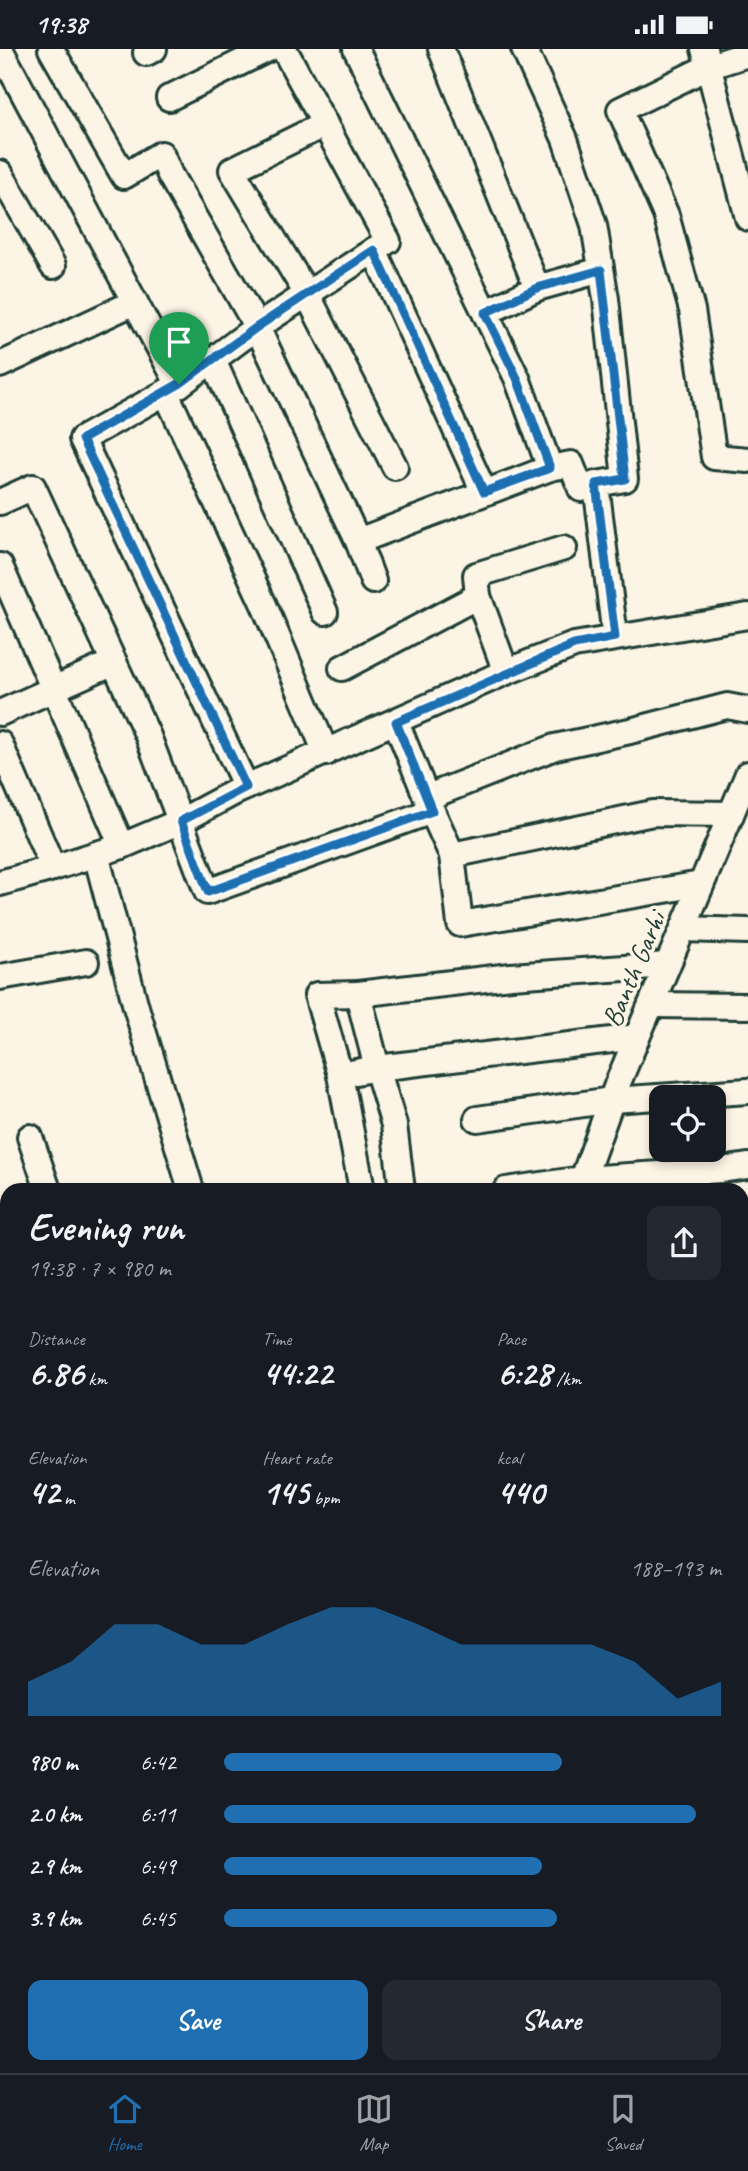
<!DOCTYPE html>
<meta charset="utf-8">
<style>
body{margin:0;font-family:Caveat,sans-serif;background:#242831;color:#f1f3f6;height:100vh;display:flex;flex-direction:column;font-size:26px;white-space:nowrap}
*{box-sizing:border-box;margin:0}
p{font-size:23px;color:#9ea1a6}
.icon{flex:none;width:38px;height:38px;fill:none;stroke:currentColor;stroke-width:2;stroke-linecap:round;stroke-linejoin:round}
.map{position:relative;flex:1;overflow:hidden}
.side{position:absolute;left:0px;top:1134px;width:749px;height:891px;display:flex;flex-direction:column;background:#171b24;border-radius:21px 21px 0 0;box-shadow:0 4px 10px #0003}
.side>*{flex:none}
.tools{position:absolute;left:649px;top:1036px;display:grid;gap:14px}
.tools a{display:grid;place-items:center;width:77px;height:77px;border-radius:14px;background:#171b24;box-shadow:0 4px 10px #0003;font-size:35px}
.pin{position:absolute;display:grid;place-items:center;width:60px;height:60px;color:#fff;margin:-72px -30px;border-radius:50% 50% 50% 0;rotate:-45deg;box-shadow:0 0 7px #0007}
.pin .icon{rotate:45deg}
.round{display:grid;place-items:center;flex:none;width:74px;height:74px;border-radius:14px;background:#242831}
.headline{display:flex;align-items:center;justify-content:space-between;height:119px;padding:0 28px}
h1{font-size:38px;font-weight:600;line-height:52px}
.metrics{display:grid;grid-template-columns:repeat(3,1fr);gap:10px;height:119px;padding:7px 28px}
.metrics div{display:grid;align-content:center}
.metrics b{font-size:35px;font-weight:600}
.metrics small{font-size:19px;font-weight:400}
.metrics p{font-size:19px}
.chart{height:196px;padding:14px 28px}
.chart p{display:flex;justify-content:space-between}
.chart svg{width:100%;height:126px;margin-top:7px;fill:#1f6fb2;opacity:.7}
.button{display:flex;gap:14px;margin-top:auto;padding:14px 28px}
.button a{flex:1;height:80px;border-radius:14px;background:#1f6fb2;color:#fff;font-size:28px;font-weight:600;line-height:80px;text-align:center}
.button a+a{background:#242831;color:#f1f3f6}
ul{padding:0 28px;list-style:none;font-size:23px}
li{display:grid;grid-template-columns:112px 84px 1fr;align-items:center;height:52px}
li i{height:18px;border-radius:9px;background:#1f6fb2}
.status{display:flex;justify-content:space-between;align-items:center;height:49px;padding:0 35px;background:#171b24;direction:ltr}
.status svg{height:19px;fill:currentColor}
.menu{display:flex;justify-content:space-around;align-items:center;height:98px;border-top:2px solid #363941;background:#171b24;font-size:19px;color:#9ea1a6}
.menu a{display:grid;justify-items:center;gap:4px}
.menu .on{color:#1f6fb2}
.map>svg:first-child{display:block}
.water{fill:#98c7f3;stroke:#6890a7;stroke-width:2}
.lines{fill:none;stroke-linecap:round;stroke-linejoin:round}
.minor-casing{stroke:#1f3d34;stroke-width:30}
.minor{stroke:#fcf5e5;stroke-width:24}
.route-casing{stroke:#fff;stroke-width:14}
.route{stroke:#1f6fb2;stroke-width:9}
.labels{text-anchor:middle;stroke-width:7;stroke-linejoin:round;paint-order:stroke}
.street-label{font-size:28px;fill:#1f3d34;stroke:#fcf5e5}
</style>
<div class="status"><b>19:38</b><svg viewBox="0 0 49 12"><path d="M0 12V9h3v3zM5 12V6h3v6zM10 12V3h3v9zM15 12V0h3v12zM26 1h20v11H26zM47 4h2v5h-2z"/></svg></div>
<div class="map">
<svg width="748" height="2024" viewBox="0 0 748 2024">
<rect width="100%" height="100%" fill="#fcf5e5"/>
<filter id="ink" filterUnits="userSpaceOnUse"><feTurbulence type="fractalNoise" baseFrequency=".0143" numOctaves="2"/><feDisplacementMap in="SourceGraphic" scale="14" xChannelSelector="R" yChannelSelector="G"/><feConvolveMatrix kernelMatrix="1 2 1 2 8 2 1 2 1" color-interpolation-filters="sRGB"/></filter>
<g filter="url(#ink)">
<polygon class="water" points="0,1465 7,1465 7,1823 0,1826"/>
<g class="lines">
<defs>
<g id="minor">
<polyline points="0,0 179,336 257,278 170,126 161,105 124,127 51,0"/>
<polyline points="284,0 388,192 257,278 358,492 550,419 517,329 356,0"/>
<polyline points="441,0 537,239 601,221"/>
<polyline points="524,0 565,90 594,176 606,250 625,430 596,435 615,588"/>
<polyline points="704,0 748,169"/>
<polyline points="146,4 154,0"/>
<polyline points="748,5 710,17 620,61 666,166 692,261 714,408 748,411"/>
<polyline points="169,49 268,0"/>
<polyline points="325,75 232,121 307,245 395,418"/>
<polyline points="0,124 53,217"/>
<polyline points="374,201 484,443"/>
<polyline points="485,264 537,239"/>
<polyline points="213,311 325,563"/>
<polyline points="0,316 135,253"/>
<polyline points="179,336 82,390 246,738"/>
<polyline points="166,344 264,556 326,704"/>
<polyline points="550,419 571,415 581,440 596,435"/>
<polyline points="0,453 33,438 148,687 207,843 432,762"/>
<polyline points="358,492 373,532"/>
<polyline points="0,517 122,797"/>
<polyline points="342,619 478,547"/>
<polyline points="506,623 478,547 476,526 564,499"/>
<polyline points="0,664 114,613"/>
<polyline points="396,673 432,762 452,806"/>
<polyline points="0,695 53,819 122,797 181,772 235,743 506,623 574,596 748,567"/>
<polyline points="428,748 555,698 630,682 727,657 748,661"/>
<polyline points="96,805 136,958 191,1141"/>
<polyline points="0,834 53,819"/>
<polyline points="701,835 460,875 452,806 653,764 731,765"/>
<polyline points="683,880 748,882"/>
<polyline points="0,928 86,913"/>
<polyline points="651,956 748,957"/>
<polyline points="340,1026 317,946 358,945"/>
<polyline points="477,1070 612,1051 748,1042"/>
<polyline points="30,1088 48,1141"/>
<polyline points="362,1141 340,1026 377,1019 358,945 511,927 667,916"/>
<polyline points="402,1141 394,1076 377,1019 637,988"/>
<polyline points="506,1141 583,1130 721,1121 748,1117"/>
<polyline points="579,1141 617,1036 748,725"/>
<polyline points="742,1188 748,1187"/>
<polyline points="0,1263 7,1285"/>
<polyline points="0,1353 7,1350"/>
<polyline points="742,1377 748,1388"/>
<polyline points="0,1428 7,1425"/>
<polyline points="742,1464 748,1462"/>
<polyline points="0,1557 7,1555"/>
<polyline points="742,1653 748,1650"/>
<polyline points="742,1716 748,1727"/>
<polyline points="742,1862 748,1872"/>
<polyline points="540,2018 541,2024"/>
<polyline points="354,2022 354,2024"/>
<polyline points="210,2024 213,2018"/>
</g>
</defs>
<use href="#minor" class="minor-casing"/>
<use href="#minor" class="minor"/>
</g>
</g>
<g class="lines" filter="url(#ink)">
<defs>
<polygon id="route" points="374,201 484,443 550,419 517,329 485,264 537,239 601,221 625,430 596,435 615,588 574,596 396,673 432,762 208,843 181,772 246,738 82,390 179,335 257,278"/>
</defs>
<use href="#route" class="route-casing"/>
<use href="#route" class="route"/>
</g>
<g class="labels">
<g class="street-label">
<text transform="translate(633 920) rotate(-67)" y="10">Banth Garhi</text>
</g>
</g>
</svg>
<div class="tools">
<a><svg class="icon" aria-label="locate" viewBox="0 0 24 24"><circle cx="12" cy="12" r="6"/><path d="M12 2v4M12 18v4M2 12h4M18 12h4"/></svg></a>
</div>
<div class="pin" style="left:179px;top:335px;background:#1e9e55"><svg class="icon" aria-label="arrive" viewBox="0 0 24 24"><path d="M6 21V4h12l-3 4 3 4H6"/></svg></div>
<section class="side">
<div class="headline"><div><h1>Evening run</h1><p>19:38 · 7 × 980 m</p></div><a class="round"><svg class="icon" aria-label="share" viewBox="0 0 24 24"><path d="M12 15V3M7 8l5-5 5 5M5 13v7h14v-7"/></svg></a></div>
<div class="metrics">
<div><p>Distance</p><b>6.86<small> km</small></b></div>
<div><p>Time</p><b>44:22</b></div>
<div><p>Pace</p><b>6:28<small> /km</small></b></div>
</div>
<div class="metrics">
<div><p>Elevation</p><b>42<small> m</small></b></div>
<div><p>Heart rate</p><b>145<small> bpm</small></b></div>
<div><p>kcal</p><b>440</b></div>
</div>
<div class="chart"><p><span>Elevation</span>188–193 m</p>
<svg viewBox="0 0 160 44" preserveAspectRatio="none"><path d="M0 44V32L10 25L20 12L30 12L40 19L50 19L60 12L70 6L80 6L90 12L100 19L110 19L120 19L130 19L140 25L150 38L160 32V44z"/></svg>
</div>
<ul>
<li><b>980 m</b>6:42<i style="width:68%"></i></li>
<li><b>2.0 km</b>6:11<i style="width:95%"></i></li>
<li><b>2.9 km</b>6:49<i style="width:64%"></i></li>
<li><b>3.9 km</b>6:45<i style="width:67%"></i></li>
</ul>
<div class="button"><a>Save</a><a>Share</a></div>
</section>
</div>
<nav class="menu">
<a class="on"><svg class="icon" aria-label="home" viewBox="0 0 24 24"><path d="M3 11l9-7 9 7M6 9v11h12V9"/></svg>Home</a>
<a><svg class="icon" aria-label="map" viewBox="0 0 24 24"><path d="M3 6l6-2 6 2 6-2v14l-6 2-6-2-6 2zM9 4v14M15 6v14"/></svg>Map</a>
<a><svg class="icon" aria-label="saved" viewBox="0 0 24 24"><path d="M7 4h10v16l-5-4-5 4z"/></svg>Saved</a>
</nav>
